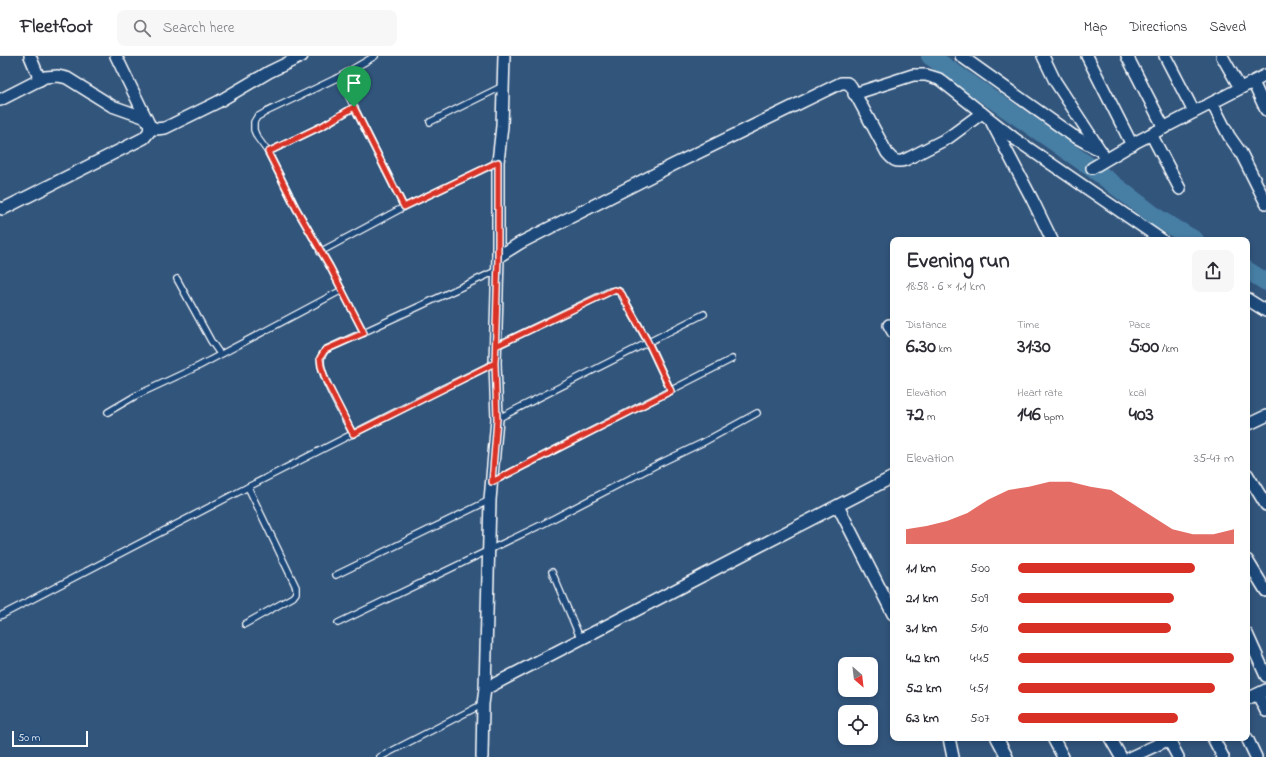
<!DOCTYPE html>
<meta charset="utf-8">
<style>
body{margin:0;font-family:"Indie Flower",sans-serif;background:#f7f7f7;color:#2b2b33;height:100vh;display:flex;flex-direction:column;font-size:15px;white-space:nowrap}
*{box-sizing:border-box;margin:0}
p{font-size:13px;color:#7c7c81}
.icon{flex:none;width:22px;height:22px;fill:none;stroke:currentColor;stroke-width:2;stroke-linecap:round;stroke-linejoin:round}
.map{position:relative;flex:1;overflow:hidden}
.sheet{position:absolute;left:890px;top:181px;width:360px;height:504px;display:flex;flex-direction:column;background:#fff;border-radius:8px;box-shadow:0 2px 6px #0003}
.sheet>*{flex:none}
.needle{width:26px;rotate:152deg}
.tools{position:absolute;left:838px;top:601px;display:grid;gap:8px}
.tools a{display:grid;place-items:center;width:40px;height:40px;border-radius:8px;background:#fff;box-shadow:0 2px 6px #0003;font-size:20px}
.scale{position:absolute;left:12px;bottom:10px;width:76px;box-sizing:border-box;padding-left:4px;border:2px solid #fff;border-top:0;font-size:11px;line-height:14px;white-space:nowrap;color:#fff;-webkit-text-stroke:3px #1f4a7a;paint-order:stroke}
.pin{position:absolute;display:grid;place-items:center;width:34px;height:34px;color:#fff;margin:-41px -17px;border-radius:50% 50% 50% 0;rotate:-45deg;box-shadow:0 0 4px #0007}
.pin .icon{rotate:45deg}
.round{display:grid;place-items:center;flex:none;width:42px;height:42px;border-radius:8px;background:#f7f7f7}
.head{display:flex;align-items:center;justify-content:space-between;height:68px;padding:0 16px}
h1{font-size:22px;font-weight:800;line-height:30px}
.figures{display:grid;grid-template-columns:repeat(3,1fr);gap:6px;height:68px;padding:4px 16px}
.figures div{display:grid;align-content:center}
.figures b{font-size:20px;font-weight:800}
.figures small{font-size:11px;font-weight:400}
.figures p{font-size:11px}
.chart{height:112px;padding:8px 16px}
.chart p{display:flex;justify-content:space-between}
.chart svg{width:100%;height:72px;margin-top:4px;fill:#d93025;opacity:.7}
ul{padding:0 16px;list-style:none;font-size:13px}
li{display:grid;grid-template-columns:64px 48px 1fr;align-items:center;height:30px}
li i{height:10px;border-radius:5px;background:#d93025}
header{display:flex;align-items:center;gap:24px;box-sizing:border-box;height:56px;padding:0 20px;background:#fff;border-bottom:1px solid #e1e1e2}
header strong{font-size:19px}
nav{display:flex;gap:22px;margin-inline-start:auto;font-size:14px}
.search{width:280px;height:36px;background:#f7f7f7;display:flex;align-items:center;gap:10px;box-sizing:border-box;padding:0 14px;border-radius:8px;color:#7c7c81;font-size:15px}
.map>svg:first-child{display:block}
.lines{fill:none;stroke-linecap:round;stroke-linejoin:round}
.river{stroke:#477ea4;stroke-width:18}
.service-casing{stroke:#fff;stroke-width:8}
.minor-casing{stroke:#fff;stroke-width:14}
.service{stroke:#1f4a7a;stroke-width:5.5}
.minor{stroke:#1f4a7a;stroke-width:11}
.route-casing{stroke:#fff;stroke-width:8}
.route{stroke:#d93025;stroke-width:5}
</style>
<header>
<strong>Fleetfoot</strong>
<div class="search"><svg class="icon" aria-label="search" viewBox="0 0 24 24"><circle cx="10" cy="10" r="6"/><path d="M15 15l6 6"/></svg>Search here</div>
<nav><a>Map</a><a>Directions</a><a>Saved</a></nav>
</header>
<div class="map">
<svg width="1266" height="701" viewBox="0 0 1266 701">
<rect width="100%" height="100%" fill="#32557c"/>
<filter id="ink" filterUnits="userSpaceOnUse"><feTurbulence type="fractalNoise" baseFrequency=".025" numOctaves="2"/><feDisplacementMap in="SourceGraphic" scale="8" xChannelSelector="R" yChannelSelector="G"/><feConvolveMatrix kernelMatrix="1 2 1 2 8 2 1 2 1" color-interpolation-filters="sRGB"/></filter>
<g filter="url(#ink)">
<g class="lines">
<g class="river">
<polyline points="930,0 1092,112 1159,163 1195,184"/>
<polyline points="1247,214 1266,226"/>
</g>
<defs>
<g id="service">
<polyline points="339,21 404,151"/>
<polyline points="430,66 503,30"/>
<polyline points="268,96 324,69 355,51"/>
<polyline points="320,196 404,151 498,106"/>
<polyline points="177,223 211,285 220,298"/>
<polyline points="364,277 330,211 296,152 268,96 257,81 254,74 254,66 257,61 266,56 339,21 375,0"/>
<polyline points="496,290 610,235 619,235 628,250 648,286 671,335"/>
<polyline points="108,356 137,339 199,310 342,234"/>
<polyline points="497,363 704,258"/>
<path d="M353 378C345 363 318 317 321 303 321 300 324 297 325 294L498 214"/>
<polyline points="492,426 732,303"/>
<polyline points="552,516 581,584"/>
<polyline points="336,519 490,444"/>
<polyline points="0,560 248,431 427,340 495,307"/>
<polyline points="338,567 543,468 656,409 702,387 757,357"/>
<polyline points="245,568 293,541 296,537 296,531 248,431"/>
<polyline points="380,701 483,648"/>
</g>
<g id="minor">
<polyline points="30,0 40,24"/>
<polyline points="116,0 146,62 150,70 156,73 165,72 218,46 269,16 302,0"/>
<polyline points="961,0 1072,79 1101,95"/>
<polyline points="1043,0 1055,25 1102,97"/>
<polyline points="1087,0 1132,89"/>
<polyline points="1127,0 1164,72"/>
<polyline points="1165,0 1194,56"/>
<polyline points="1222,0 1240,32"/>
<polyline points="1253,26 1266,54"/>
<polyline points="854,38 913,19 926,19 939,23 1015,83 1162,184"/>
<polyline points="0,44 45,21 58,20 67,22 112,50 146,62"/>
<polyline points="1212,47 1229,80 1241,97 1266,147"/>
<polyline points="992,67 1032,143 1052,184"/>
<polyline points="1151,78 1180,133"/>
<polyline points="1092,112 1138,85 1266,19"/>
<polyline points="0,152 3,153 9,150 144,82 149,76 150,70"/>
<path d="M498 201 520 187 673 109 841 27H847L851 30 887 97C893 104 896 107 905 104L948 82 982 57"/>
<polyline points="1247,243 1266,255"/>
<polyline points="889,269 893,276"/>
<polyline points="1247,369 1266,360"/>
<polyline points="1247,418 1266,449"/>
<polyline points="838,450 893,558"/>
<polyline points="1247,504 1266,535"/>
<polyline points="1247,578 1266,620"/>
<polyline points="485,633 800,469 893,421"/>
<polyline points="1258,639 1266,655"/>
<polyline points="1247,643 1266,634"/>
<polyline points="949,682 953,701"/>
<polyline points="997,682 1007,701"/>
<polyline points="1053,682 1063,701"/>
<polyline points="1110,682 1121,701"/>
<polyline points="1213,682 1223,701"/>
<polyline points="1247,682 1256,701"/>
<polyline points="1169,684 1178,701"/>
<polyline points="482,701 483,648 485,633 490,444 497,363 495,307 498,201 498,106 502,70 504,0"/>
<polyline points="1131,701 1172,682"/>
</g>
</defs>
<use href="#service" class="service-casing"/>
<use href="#minor" class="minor-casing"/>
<use href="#service" class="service"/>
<use href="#minor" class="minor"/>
</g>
</g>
<g class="lines" filter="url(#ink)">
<defs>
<polyline id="route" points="354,51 404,151 498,106 498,201 495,307 497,363 492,426 671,335 648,286 628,250 622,238 618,235 614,234 496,290 495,307 353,378 326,325 321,310 320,302 325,294 364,277 330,211 296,152 268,96 324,69 354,51"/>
</defs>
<use href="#route" class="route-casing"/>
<use href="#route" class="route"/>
</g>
</svg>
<div class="tools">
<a><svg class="needle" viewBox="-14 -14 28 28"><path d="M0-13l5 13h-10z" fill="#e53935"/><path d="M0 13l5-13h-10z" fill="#7c7c81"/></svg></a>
<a><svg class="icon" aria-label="locate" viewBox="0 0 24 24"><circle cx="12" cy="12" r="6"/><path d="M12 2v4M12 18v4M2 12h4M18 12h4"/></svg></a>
</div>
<div class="scale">50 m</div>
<div class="pin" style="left:354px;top:51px;background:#1e9e55"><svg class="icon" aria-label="arrive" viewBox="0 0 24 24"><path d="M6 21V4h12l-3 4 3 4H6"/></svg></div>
<section class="sheet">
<div class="head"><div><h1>Evening run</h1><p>18:58 · 6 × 1.1 km</p></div><a class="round"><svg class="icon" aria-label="share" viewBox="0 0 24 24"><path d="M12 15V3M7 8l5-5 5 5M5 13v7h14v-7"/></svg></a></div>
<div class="figures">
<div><p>Distance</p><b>6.30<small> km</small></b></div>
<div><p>Time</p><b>31:30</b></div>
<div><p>Pace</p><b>5:00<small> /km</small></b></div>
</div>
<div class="figures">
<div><p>Elevation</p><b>72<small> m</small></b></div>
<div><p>Heart rate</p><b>146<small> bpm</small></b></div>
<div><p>kcal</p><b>403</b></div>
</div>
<div class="chart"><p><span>Elevation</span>35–47 m</p>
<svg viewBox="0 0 160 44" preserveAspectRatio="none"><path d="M0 44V35L10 33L20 30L30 25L40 17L50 11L60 9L70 6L80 6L90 9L100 11L110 19L120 27L130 35L140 38L150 38L160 35V44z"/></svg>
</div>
<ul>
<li><b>1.1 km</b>5:00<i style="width:82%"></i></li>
<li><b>2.1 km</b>5:09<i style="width:72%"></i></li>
<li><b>3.1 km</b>5:10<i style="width:71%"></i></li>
<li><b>4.2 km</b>4:45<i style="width:100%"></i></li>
<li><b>5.2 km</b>4:51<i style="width:91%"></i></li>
<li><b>6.3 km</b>5:07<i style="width:74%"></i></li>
</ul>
</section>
</div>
